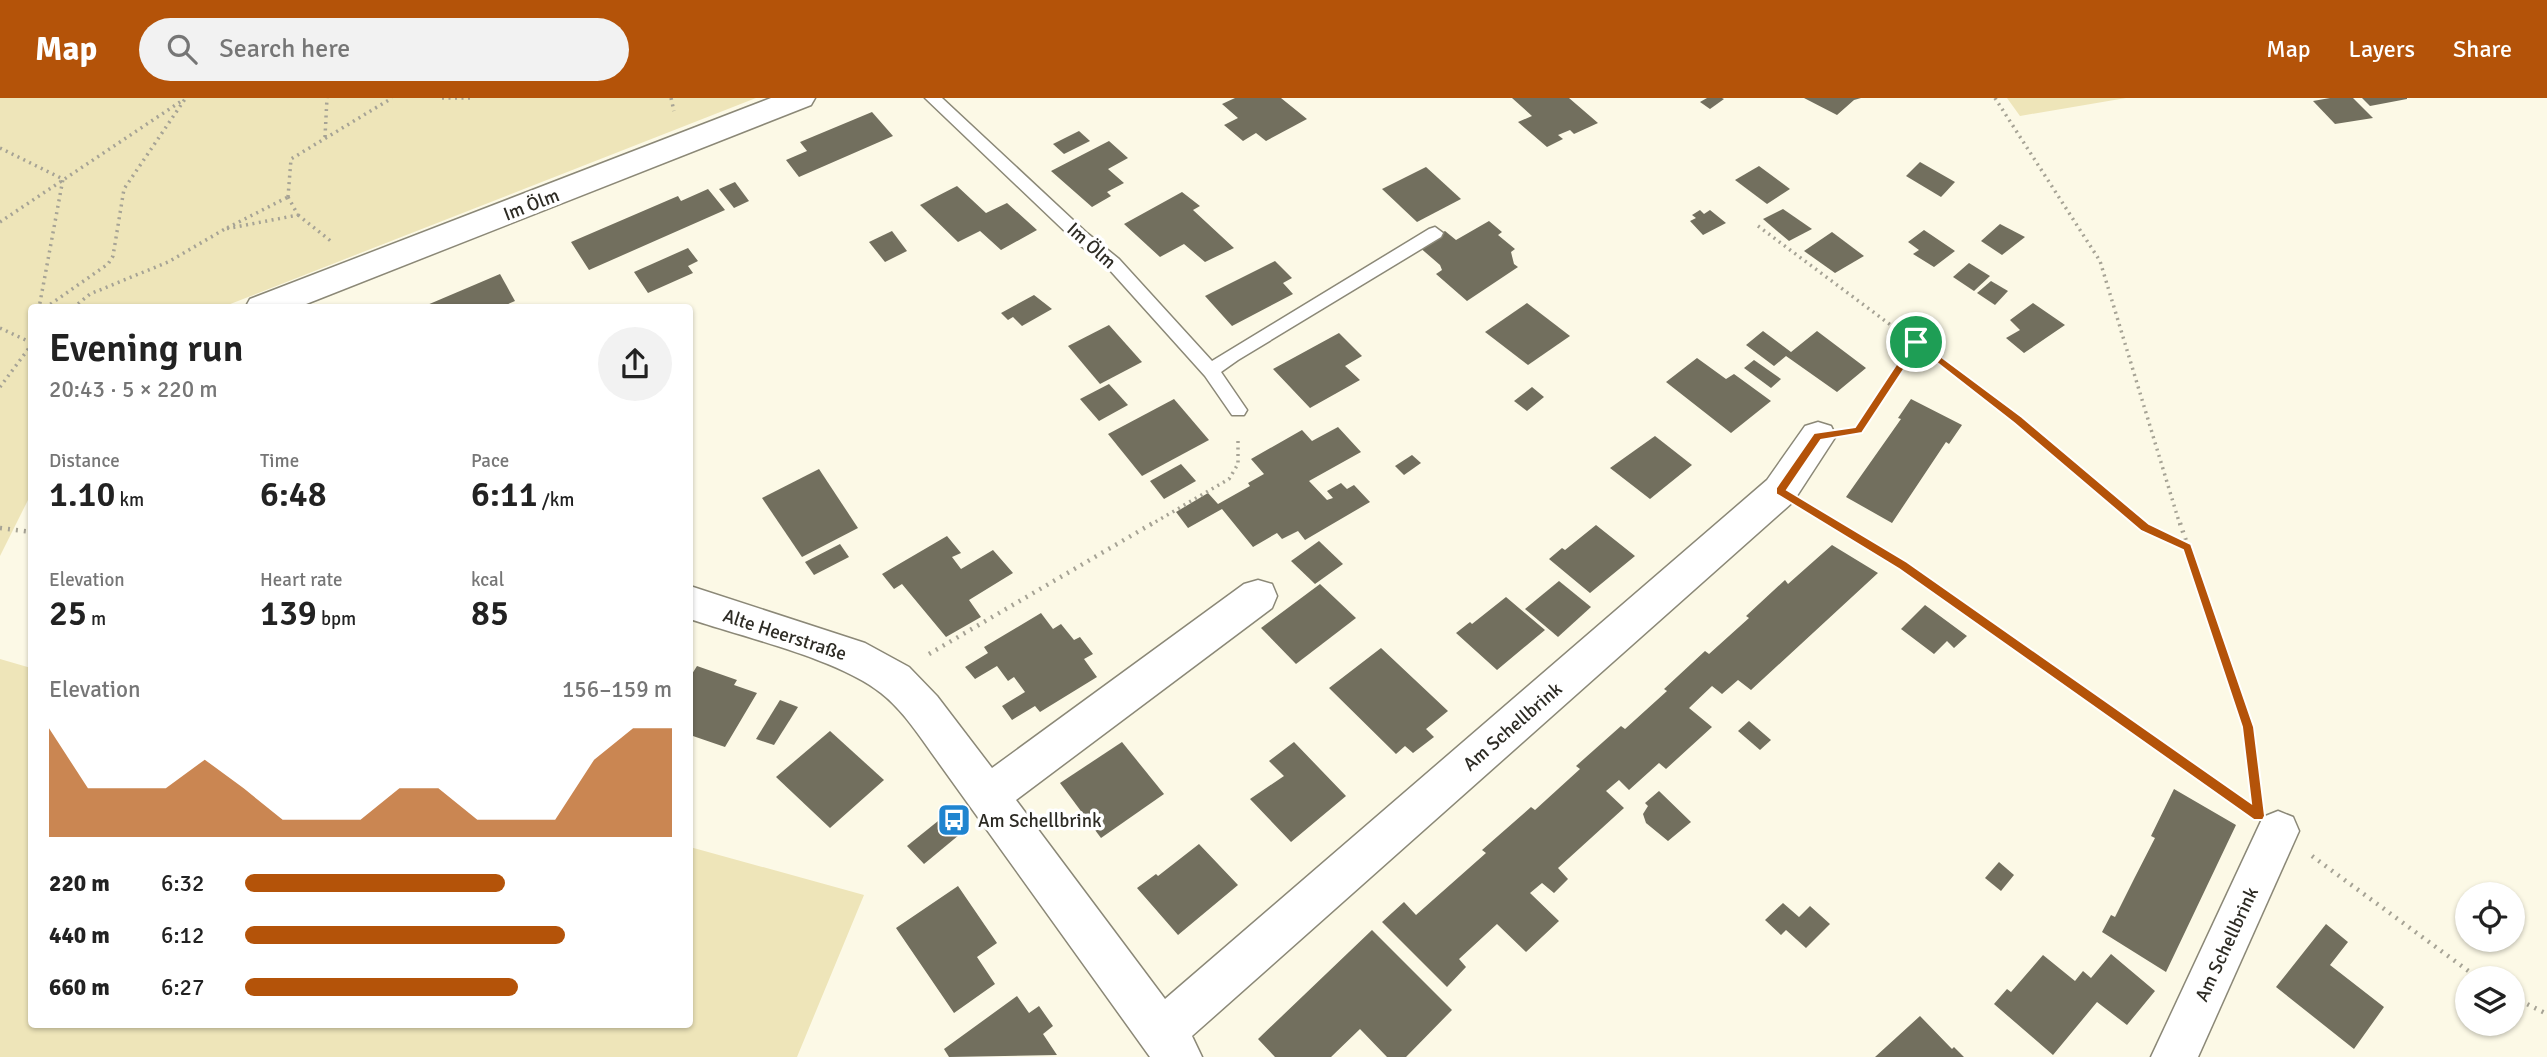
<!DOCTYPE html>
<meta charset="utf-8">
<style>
body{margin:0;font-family:Signika,sans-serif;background:#f2f2f2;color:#222;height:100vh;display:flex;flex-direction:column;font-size:26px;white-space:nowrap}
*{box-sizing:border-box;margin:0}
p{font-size:23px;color:#767676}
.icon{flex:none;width:38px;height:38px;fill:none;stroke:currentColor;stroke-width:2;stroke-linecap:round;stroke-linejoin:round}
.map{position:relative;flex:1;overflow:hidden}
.sheet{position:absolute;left:28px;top:206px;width:665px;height:724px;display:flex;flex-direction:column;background:#fff;border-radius:7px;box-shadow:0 2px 5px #0004}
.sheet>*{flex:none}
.controls{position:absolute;left:2455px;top:784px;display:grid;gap:14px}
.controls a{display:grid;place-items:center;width:70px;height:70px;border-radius:50%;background:#fff;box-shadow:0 2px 5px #0004;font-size:35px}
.pin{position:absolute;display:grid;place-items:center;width:60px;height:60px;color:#fff;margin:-30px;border:4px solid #fff;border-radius:50%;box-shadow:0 2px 7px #0007}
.round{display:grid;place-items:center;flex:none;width:74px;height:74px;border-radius:37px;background:#f2f2f2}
.overview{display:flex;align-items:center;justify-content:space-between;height:119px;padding:0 21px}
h1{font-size:38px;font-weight:600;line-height:52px}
.stats{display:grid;grid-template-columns:repeat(3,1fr);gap:10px;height:119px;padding:7px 21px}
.stats div{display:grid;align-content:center}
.stats b{font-size:35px;font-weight:600}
.stats small{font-size:19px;font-weight:400}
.stats p{font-size:19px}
.chart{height:196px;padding:14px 21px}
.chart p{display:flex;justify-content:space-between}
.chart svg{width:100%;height:126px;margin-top:7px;fill:#b45309;opacity:.7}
ul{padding:0 21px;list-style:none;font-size:23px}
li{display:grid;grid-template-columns:112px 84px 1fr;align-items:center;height:52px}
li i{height:18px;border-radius:9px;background:#b45309}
header{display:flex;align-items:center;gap:42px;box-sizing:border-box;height:98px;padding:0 35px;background:#b45309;color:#fff}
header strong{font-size:33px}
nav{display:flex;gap:38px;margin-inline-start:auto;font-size:24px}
.search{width:490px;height:63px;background:#f2f2f2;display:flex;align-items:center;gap:18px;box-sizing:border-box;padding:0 24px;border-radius:38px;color:#767676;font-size:26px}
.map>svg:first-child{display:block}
.green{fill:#eee5b9}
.building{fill:#726f5e}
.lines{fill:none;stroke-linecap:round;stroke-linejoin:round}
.lane-casing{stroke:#8b8877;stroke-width:3}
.street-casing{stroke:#8b8877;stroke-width:3}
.path-far1{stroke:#a6a395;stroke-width:3.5;stroke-dasharray:2 4.5;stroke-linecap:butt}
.path{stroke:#a6a395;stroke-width:4.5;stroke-dasharray:2 6;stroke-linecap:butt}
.lane{fill:#fff;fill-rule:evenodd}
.street{fill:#fff;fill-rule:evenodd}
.route{fill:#b45309;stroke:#fff;stroke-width:2;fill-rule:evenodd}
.labels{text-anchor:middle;stroke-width:7;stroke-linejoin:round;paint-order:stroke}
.street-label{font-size:19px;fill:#2d2b24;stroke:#fff}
.poi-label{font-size:19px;fill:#2d2b24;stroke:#fff;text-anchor:start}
</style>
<header>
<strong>Map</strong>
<div class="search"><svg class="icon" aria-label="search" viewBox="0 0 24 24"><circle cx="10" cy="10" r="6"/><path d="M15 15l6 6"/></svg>Search here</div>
<nav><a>Map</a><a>Layers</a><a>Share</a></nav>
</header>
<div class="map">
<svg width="2547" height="959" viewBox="0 0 2547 959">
<rect width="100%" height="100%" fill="#fcf9e6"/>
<g class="green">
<polygon points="0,0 756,0 220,210 32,210 31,396 0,458"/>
<polygon points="2007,0 2126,0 2020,18"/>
<polygon points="0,561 31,570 32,928 690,928 690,749 864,797 797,959 0,959"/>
</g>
<g class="building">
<polygon points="1235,0 1281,0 1307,21 1266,43 1256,35 1243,43 1224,27 1238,20 1222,6"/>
<polygon points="1512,0 1569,0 1598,25 1574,36 1570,32 1558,37 1563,41 1547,49 1518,24 1532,18"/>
<polygon points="1707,0 1722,0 1724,1 1710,11 1700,4"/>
<polygon points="1804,0 1861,0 1854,2 1837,17"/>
<polygon points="2330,0 2353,0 2373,20 2335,26 2313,3"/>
<polygon points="2362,0 2407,0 2407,1 2370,8"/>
<polygon points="872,14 893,38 799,79 786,62 807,53 800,44"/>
<polygon points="1079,33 1090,43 1064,56 1053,46"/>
<polygon points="1109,43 1128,60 1108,71 1124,85 1107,94 1111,98 1092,109 1051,73"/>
<polygon points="1920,64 1955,84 1941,99 1906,78"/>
<polygon points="1759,68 1790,91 1767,106 1735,82"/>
<polygon points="1426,69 1461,101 1417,124 1382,91"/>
<polygon points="735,84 749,103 734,110 719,91"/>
<polygon points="957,88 986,115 1007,105 1037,132 1001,152 980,133 958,144 920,107"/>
<polygon points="708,91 725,112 589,172 571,144 678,98 681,103"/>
<polygon points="1182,94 1200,108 1193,112 1234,150 1205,164 1184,146 1160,159 1124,126"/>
<polygon points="1783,111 1812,131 1789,143 1763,121"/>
<polygon points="1700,112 1704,116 1710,112 1726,125 1703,137 1690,123 1696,120 1692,117"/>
<polygon points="1489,123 1502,134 1498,137 1515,151 1511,154 1514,166 1518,169 1467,203 1436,176 1442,172 1440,167 1418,148 1445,133 1456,142"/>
<polygon points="2000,126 2025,139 2002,157 1981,143"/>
<polygon points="1924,132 1955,153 1934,169 1913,156 1919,152 1908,144"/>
<polygon points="892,133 907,153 885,164 869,144"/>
<polygon points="1832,134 1864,158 1835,175 1804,153"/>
<polygon points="688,150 698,163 688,168 693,175 648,195 634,174"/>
<polygon points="1275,163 1292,180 1283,185 1293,196 1232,228 1205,198"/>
<polygon points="1969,165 1990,178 1974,193 1953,179"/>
<polygon points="500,176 515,203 499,210 420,210"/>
<polygon points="1991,183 2008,193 1995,207 1977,195"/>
<polygon points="1034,197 1052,211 1022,228 1013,219 1008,222 1001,215"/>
<polygon points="1527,205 1570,238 1528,267 1485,234"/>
<polygon points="2033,205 2065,227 2024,255 2006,240 2020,232 2010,222"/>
<polygon points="1109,227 1142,264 1100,286 1068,248"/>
<polygon points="1763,233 1791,254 1817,233 1866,270 1837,294 1786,258 1774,268 1746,247"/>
<polygon points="1339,235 1362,258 1345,268 1360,282 1310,310 1273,271"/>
<polygon points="1697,260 1726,281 1734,276 1771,303 1731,335 1666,284"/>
<polygon points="1754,262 1781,281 1771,290 1744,270"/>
<polygon points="1109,286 1128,307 1099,323 1080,301"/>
<polygon points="1532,289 1544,299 1527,313 1514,303"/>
<polygon points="1174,301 1209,342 1142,378 1108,336"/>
<polygon points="1911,301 1962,327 1949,346 1946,344 1892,425 1846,399 1901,321 1898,320"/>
<polygon points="1338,329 1361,354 1309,383 1327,402 1333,400 1327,393 1341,385 1347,391 1354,387 1370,404 1305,442 1298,433 1282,441 1277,435 1253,449 1222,411 1188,430 1176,414 1208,395 1218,406 1250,388 1248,385 1264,376 1251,361 1302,332 1312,343"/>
<polygon points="1655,338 1692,367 1650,401 1610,370"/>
<polygon points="1412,357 1421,365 1404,377 1395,368"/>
<polygon points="1181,366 1196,383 1164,401 1150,383"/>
<polygon points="819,371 858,430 802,459 762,400"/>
<polygon points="1596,427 1635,458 1590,495 1549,461 1562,450 1565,452"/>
<polygon points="947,438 961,455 952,459 961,471 993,452 1013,475 969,502 981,519 946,539 902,486 894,491 882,476"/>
<polygon points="1319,443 1343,466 1315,486 1291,463"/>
<polygon points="840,446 849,459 814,477 805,464"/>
<polygon points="1832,447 1878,475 1751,592 1738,582 1722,596 1712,588 1689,610 1712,629 1666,671 1659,665 1629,692 1619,682 1606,693 1624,710 1558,770 1568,781 1554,795 1542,785 1530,795 1559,823 1526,854 1497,826 1459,861 1466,869 1447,889 1382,824 1404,804 1416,817 1486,755 1482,752 1531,709 1535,712 1580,671 1576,668 1621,628 1625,631 1667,593 1664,591 1705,553 1709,556 1749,520 1746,518 1785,482 1788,486"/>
<polygon points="1559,483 1591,509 1558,539 1525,511"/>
<polygon points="1320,486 1356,520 1296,566 1261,530"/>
<polygon points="1506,499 1545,532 1497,572 1456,535 1470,524 1472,526"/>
<polygon points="1925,507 1967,538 1954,550 1947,543 1934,556 1901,531"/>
<polygon points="1041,515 1053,531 1061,526 1074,542 1080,539 1093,556 1084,561 1097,579 1040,614 1035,608 1012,622 1002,608 1025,594 1014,579 1008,583 997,568 975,581 965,569 988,555 984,549"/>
<polygon points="1381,550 1448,613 1426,631 1434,639 1413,655 1405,648 1396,656 1329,590"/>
<polygon points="697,568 737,582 734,587 757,595 725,649 690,637 690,579"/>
<polygon points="780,602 798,609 774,647 756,641"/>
<polygon points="1749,623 1771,642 1760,652 1738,633"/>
<polygon points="830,633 884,682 830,730 776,679"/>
<polygon points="1122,644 1164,696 1101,740 1060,685"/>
<polygon points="1294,644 1346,698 1291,744 1250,701 1284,678 1269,663"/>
<polygon points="2174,691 2236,727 2166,874 2102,834 2111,817 2115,819 2135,779 2155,740 2151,738"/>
<polygon points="1659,693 1691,724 1668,743 1646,725 1643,716 1648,708 1645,705"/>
<polygon points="943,719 959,737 924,766 907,748"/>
<polygon points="1199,746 1238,787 1178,837 1137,790 1156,776 1158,778"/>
<polygon points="1999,764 2014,777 2001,793 1985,780"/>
<polygon points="958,788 997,845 977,859 995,886 954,915 896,830"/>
<polygon points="1783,805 1799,819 1810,808 1830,826 1806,850 1786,832 1781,837 1765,822"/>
<polygon points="2326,826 2348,844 2330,867 2384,909 2354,951 2276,889"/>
<polygon points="1372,832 1452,912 1406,959 1387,959 1360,931 1331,959 1275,959 1258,941"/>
<polygon points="2111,856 2155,893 2127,927 2097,904 2053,957 1994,906 2007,891 2011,894 2043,857 2075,883 2083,873 2091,880"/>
<polygon points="1017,898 1029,915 1039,908 1053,928 1043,936 1057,957 949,959 944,951"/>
<polygon points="1920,918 1952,951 1954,949 1964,959 1875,959"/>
</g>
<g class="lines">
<defs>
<polygon id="lane" points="925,0 942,0 1087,135 1119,161 1212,263 1429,131 1435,129 1443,135 1441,139 1238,262 1221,274 1247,312 1244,317 1232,317 1205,278 1107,169 1075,143"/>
<g id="street">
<polygon points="771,0 815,0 811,7 296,210 245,210 250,201"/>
<path d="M1818 324 1831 328 1836 338 1793 404 1192 938 1202 959H1150L936 661C920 639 903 612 881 595 839 561 743 539 690 521V488L865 545 909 569 937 598 992 670 1244 486 1258 482 1272 486 1277 498 1272 510 1016 702 1165 901 1767 382 1805 328Z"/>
<polygon points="2278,713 2293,719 2299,733 2198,959 2151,959 2263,719"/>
</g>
</defs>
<use href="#lane" class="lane-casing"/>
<use href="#street" class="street-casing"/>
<g class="path-far1">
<polyline points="442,0 474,0"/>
<polyline points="671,0 674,13"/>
<polyline points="1995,0 2100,163 2180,427"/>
<polyline points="325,39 327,0"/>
<polyline points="0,50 63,81 39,210"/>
<polyline points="288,99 291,61 392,0"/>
<polygon points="288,99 298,117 225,131"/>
<polyline points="298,117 332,144"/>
<polyline points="0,124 183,2"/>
<polyline points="1758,128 2018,322 2141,427"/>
<polyline points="45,210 108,166 113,158 124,91 185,1"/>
<polyline points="73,210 90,196 168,164 225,131"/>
<polyline points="0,230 32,245"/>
<polyline points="0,289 32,246"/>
<polyline points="1857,333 1916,244"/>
<polyline points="1814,414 1836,427"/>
<polyline points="1150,427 1229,381 1238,366 1238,341"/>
</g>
<g class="path">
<polyline points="1833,425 1903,467 2246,709"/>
<polyline points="2139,425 2187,449"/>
<polyline points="2180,425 2248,629 2256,696"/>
<polyline points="0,430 32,434"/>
<polyline points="929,556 1153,425"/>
<polyline points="2312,758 2478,880"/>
<polyline points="2513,899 2547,916"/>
</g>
<use href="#lane" class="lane"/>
<use href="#street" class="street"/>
</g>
<path class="route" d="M1916 240 2022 319 2149 426 2191 446 2254 629 2265 718 2263 722H2254L1899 471 1776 396V390L1814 335 1855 329 1913 241ZM1918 250 2014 325 2141 433 2183 452 2242 629 2251 705 1907 464 1787 392 1821 342 1862 335Z"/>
<defs>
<symbol id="bus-square" viewBox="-11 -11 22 22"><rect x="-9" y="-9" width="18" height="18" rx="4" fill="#1f84cf" stroke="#fff"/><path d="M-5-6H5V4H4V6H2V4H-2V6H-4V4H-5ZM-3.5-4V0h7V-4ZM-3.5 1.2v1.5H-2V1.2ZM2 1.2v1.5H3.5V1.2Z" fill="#fff"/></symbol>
</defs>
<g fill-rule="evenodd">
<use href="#bus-square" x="935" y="703" width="38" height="38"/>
</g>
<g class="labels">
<g class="street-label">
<text transform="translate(531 106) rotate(-21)" y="7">Im Ölm</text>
<text transform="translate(1092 147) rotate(42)" y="7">Im Ölm</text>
<text transform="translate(785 536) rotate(18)" y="7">Alte Heerstraße</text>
<text transform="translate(1512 628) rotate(-41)" y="7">Am Schellbrink</text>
<text transform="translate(2226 846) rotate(-65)" y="7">Am Schellbrink</text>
</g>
<g class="poi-label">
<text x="978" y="729">Am Schellbrink</text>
</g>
</g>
</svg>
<div class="controls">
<a><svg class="icon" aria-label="locate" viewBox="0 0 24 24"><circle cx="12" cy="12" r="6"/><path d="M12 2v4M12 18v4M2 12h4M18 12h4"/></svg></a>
<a><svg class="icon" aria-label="layers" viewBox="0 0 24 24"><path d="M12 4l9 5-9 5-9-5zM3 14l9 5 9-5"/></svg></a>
</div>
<div class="pin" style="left:1916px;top:244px;background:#1e9e55"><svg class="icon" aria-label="arrive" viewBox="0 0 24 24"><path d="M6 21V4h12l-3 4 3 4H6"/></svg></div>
<section class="sheet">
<div class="overview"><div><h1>Evening run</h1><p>20:43 · 5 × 220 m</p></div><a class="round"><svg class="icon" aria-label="share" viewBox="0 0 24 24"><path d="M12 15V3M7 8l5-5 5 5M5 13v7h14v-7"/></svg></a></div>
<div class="stats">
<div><p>Distance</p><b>1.10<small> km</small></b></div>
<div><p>Time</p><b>6:48</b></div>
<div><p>Pace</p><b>6:11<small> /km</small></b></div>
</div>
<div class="stats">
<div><p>Elevation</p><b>25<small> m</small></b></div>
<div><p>Heart rate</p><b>139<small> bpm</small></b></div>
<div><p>kcal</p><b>85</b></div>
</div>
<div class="chart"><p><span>Elevation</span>156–159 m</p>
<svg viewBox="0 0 160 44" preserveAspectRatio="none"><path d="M0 44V6L10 27L20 27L30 27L40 17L50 27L60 38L70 38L80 38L90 27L100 27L110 38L120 38L130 38L140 17L150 6L160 6V44z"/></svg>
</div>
<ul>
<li><b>220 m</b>6:32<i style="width:61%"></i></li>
<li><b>440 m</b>6:12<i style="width:75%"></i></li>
<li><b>660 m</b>6:27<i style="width:64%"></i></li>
</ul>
</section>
</div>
